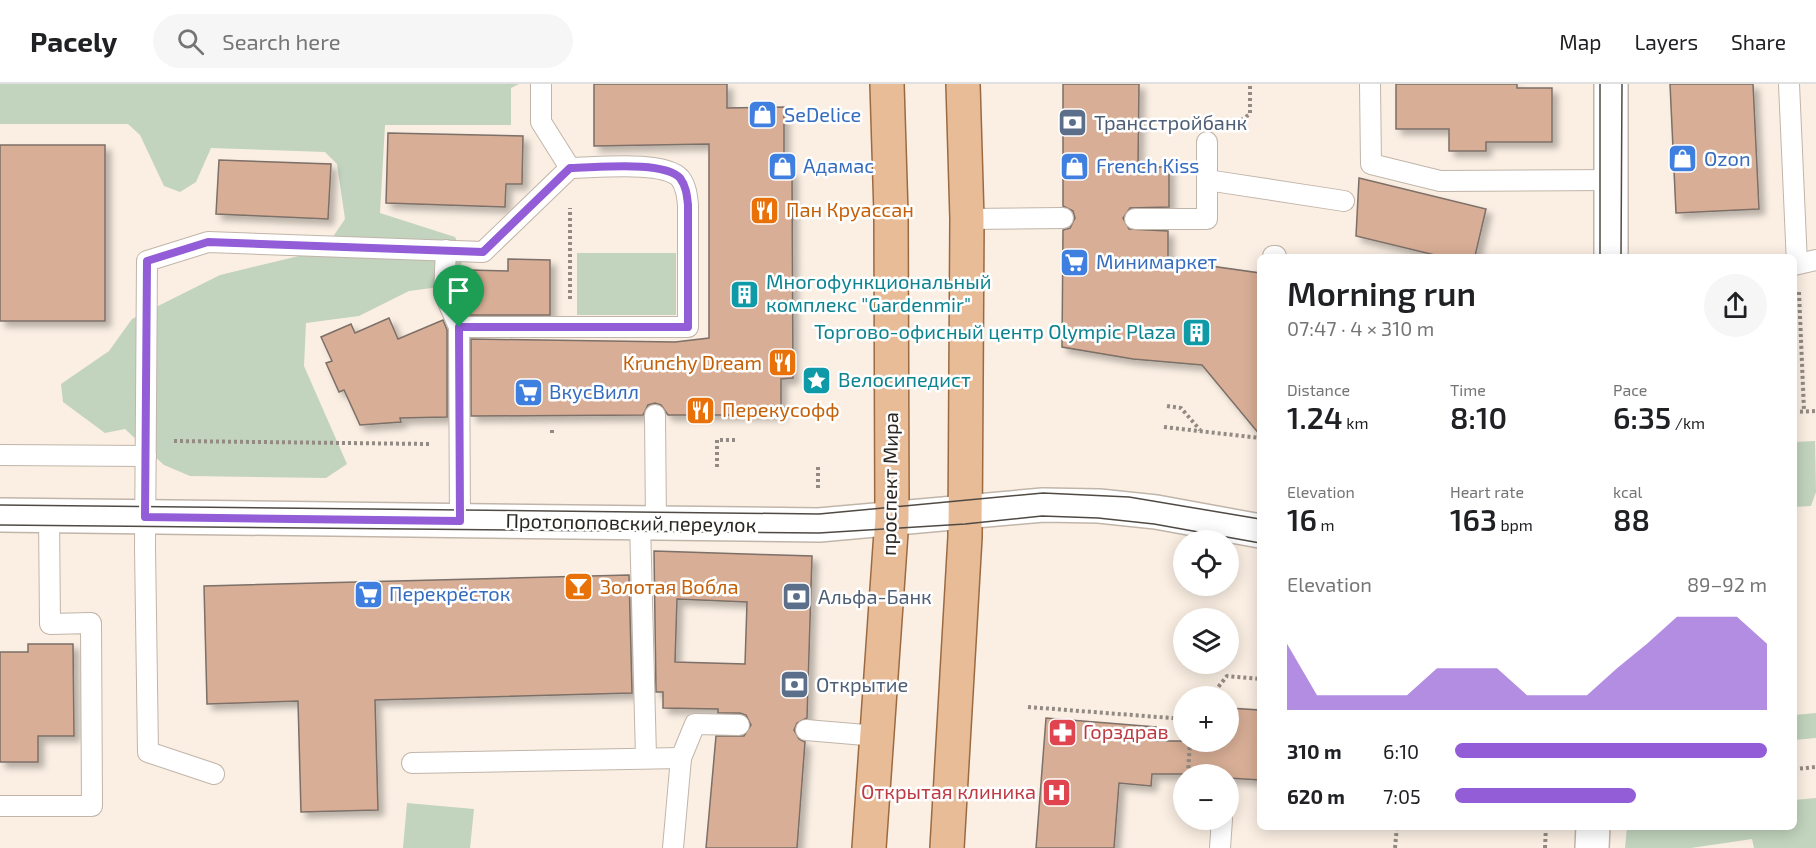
<!DOCTYPE html>
<meta charset="utf-8">
<style>
body{margin:0;font-family:"Exo 2",sans-serif;background:#f6f6f6;color:#202124;height:100vh;display:flex;flex-direction:column;font-size:22px;white-space:nowrap}
*{box-sizing:border-box;margin:0}
p{font-size:20px;color:#757577}
.icon{flex:none;width:33px;height:33px;fill:none;stroke:currentColor;stroke-width:2;stroke-linecap:round;stroke-linejoin:round}
.map{position:relative;flex:1;overflow:hidden}
.panel{position:absolute;left:1257px;top:170px;width:540px;height:576px;display:flex;flex-direction:column;background:#fff;border-radius:9px;box-shadow:0 3px 15px #0003}
.panel>*{flex:none}
.fabs{position:absolute;left:1173px;top:446px;display:grid;gap:12px}
.fabs a{display:grid;place-items:center;width:66px;height:66px;border-radius:50%;background:#fff;box-shadow:0 3px 15px #0003;font-size:30px}
.pin{position:absolute;display:grid;place-items:center;width:51px;height:51px;color:#fff;margin:-62px -26px;border-radius:50% 50% 50% 0;rotate:-45deg;box-shadow:0 0 6px #0007}
.pin .icon{rotate:45deg}
.round{display:grid;place-items:center;flex:none;width:63px;height:63px;border-radius:32px;background:#f6f6f6}
.overview{display:flex;align-items:center;justify-content:space-between;height:102px;padding:0 30px}
h1{font-size:33px;font-weight:600;line-height:45px}
.metrics{display:grid;grid-template-columns:repeat(3,1fr);gap:9px;height:102px;padding:6px 30px}
.metrics div{display:grid;align-content:center}
.metrics b{font-size:30px;font-weight:600}
.metrics small{font-size:16px;font-weight:400}
.metrics p{font-size:16px}
.chart{height:168px;padding:12px 30px}
.chart p{display:flex;justify-content:space-between}
.chart svg{width:100%;height:108px;margin-top:6px;fill:#925dd6;opacity:.7}
ul{padding:0 30px;list-style:none;font-size:20px}
li{display:grid;grid-template-columns:96px 72px 1fr;align-items:center;height:45px}
li i{height:15px;border-radius:8px;background:#925dd6}
header{display:flex;align-items:center;gap:36px;box-sizing:border-box;height:84px;padding:0 30px;background:#fff;border-bottom:2px solid #e0e0e0}
header strong{font-size:28px}
nav{display:flex;gap:33px;margin-inline-start:auto;font-size:21px}
.search{width:420px;height:54px;background:#f6f6f6;display:flex;align-items:center;gap:15px;box-sizing:border-box;padding:0 21px;border-radius:33px;color:#757577;font-size:22px}
.map>svg:first-child{display:block}
.green{fill:#c2d4bd}
.building{fill:#d8ae96;stroke:#7c6f67;stroke-width:1.5;fill-rule:evenodd;filter:url(#shadow)}
.lines{fill:none;stroke-linecap:round;stroke-linejoin:round}
.lane-casing{stroke:#c1b5aa;stroke-width:22}
.secondary-casing{stroke:#c1b5aa;stroke-width:36}
.primary-casing{stroke:#9c6a41;stroke-width:36}
.path{stroke:#938b83;stroke-width:4;stroke-dasharray:3 3;stroke-linecap:butt}
.lane{stroke:#fff;stroke-width:20}
.secondary{stroke:#fff;stroke-width:33}
.primary{stroke:#e8bc97;stroke-width:33}
.tram{stroke:#4f4a44;stroke-width:1.5}
.route-casing{stroke:#fff;stroke-width:12}
.route{stroke:#925dd6;stroke-width:8}
.labels{text-anchor:middle;stroke-width:5;stroke-linejoin:round;paint-order:stroke}
.shop-label{font-size:20px;fill:#366cbe;stroke:#fff;text-anchor:start}
.service-label{font-size:20px;fill:#4e5e75;stroke:#fff;text-anchor:start}
.food-label{font-size:20px;fill:#c56008;stroke:#fff;text-anchor:start}
.culture-label{font-size:20px;fill:#0d838f;stroke:#fff;text-anchor:start}
.street-label{font-size:20px;fill:#2a2622;stroke:#fff}
.health-label{font-size:20px;fill:#be3a42;stroke:#fff;text-anchor:start}
</style>
<header>
<strong>Pacely</strong>
<div class="search"><svg class="icon" aria-label="search" viewBox="0 0 24 24"><circle cx="10" cy="10" r="6"/><path d="M15 15l6 6"/></svg>Search here</div>
<nav><a>Map</a><a>Layers</a><a>Share</a></nav>
</header>
<div class="map">
<svg width="1816" height="764" viewBox="0 0 1816 764">
<defs>
<filter id="shadow"><feDropShadow dx="5.5" dy="5.5" stdDeviation="3" flood-color="#0004"/></filter>
</defs>
<rect width="100%" height="100%" fill="#fbefe3"/>
<g class="green">
<polygon points="0,0 519,0 511,4 511,41 385,41 380,129 455,153 463,170 460,189 447,202 409,207 359,232 306,239 304,282 347,380 326,394 190,392 164,381 125,345 105,349 63,318 61,300 109,267 132,235 220,191 324,166 345,135 337,80 325,68 211,64 196,98 180,108 164,102 140,51 128,40 0,40"/>
<rect x="577" y="169" width="99" height="62"/>
<polygon points="1815,357 1816,408 1811,422 1794,423 1794,358"/>
<polygon points="1816,629 1816,654 1794,656 1794,631"/>
<polygon points="1816,714 1816,764 1754,764 1752,755 1691,764 1625,764 1627,743 1794,742 1794,716"/>
<polygon points="407,719 474,725 470,764 403,764"/>
</g>
<g class="building">
<polygon points="594,0 727,0 727,24 784,23 784,88 792,87 793,294 781,295 781,331 668,331 661,321 655,319 648,321 643,331 471,332 471,255 675,258 709,254 709,60 594,62"/>
<polygon points="1063,0 1139,0 1138,83 1169,83 1169,123 1130,124 1123,134 1129,145 1168,147 1168,176 1260,189 1260,351 1202,281 1133,275 1062,263 1063,146 1070,144 1075,134 1073,127 1063,122"/>
<polygon points="1396,0 1517,0 1517,4 1552,4 1552,58 1486,58 1486,67 1449,67 1449,45 1396,45"/>
<polygon points="1670,0 1753,0 1759,125 1676,129"/>
<polygon points="388,49 523,52 522,100 506,100 505,123 386,119"/>
<rect x="0" y="61" width="105" height="176"/>
<polygon points="219,76 331,80 328,135 216,130"/>
<polygon points="1359,94 1486,125 1475,172 1439,172 1356,152"/>
<polygon points="508,175 550,176 550,231 467,231 465,226 468,224 469,186 508,187"/>
<polygon points="389,234 398,255 443,236 447,246 447,333 400,334 401,338 360,341 344,306 339,308 326,279 332,277 321,253 351,240 355,249"/>
<path d="M654 467 812 472 807 634 797 639 794 646 799 655 805 658 797 764H706L716 652H744L751 641 746 631 740 629H718V625L663 624V608H656ZM677 515 747 518 745 580 675 578Z"/>
<polygon points="629,491 632,609 375,616 378,726 301,728 298,617 207,620 204,502"/>
<polygon points="28,560 73,560 74,652 38,652 38,678 0,678 0,568 28,568"/>
<polygon points="1228,624 1260,626 1260,696 1228,694 1228,690 1152,690 1151,702 1119,699 1114,764 1036,764 1046,634 1156,643 1155,657 1228,657"/>
</g>
<g class="lines">
<defs>
<g id="lane">
<polyline points="541,0 541,38 570,84"/>
<polyline points="1370,0 1371,80 1440,97 1611,96"/>
<polyline points="1789,0 1797,180"/>
<polyline points="1207,96 1344,117"/>
<polyline points="967,135 1063,134"/>
<polyline points="1135,135 1207,135 1207,58"/>
<polyline points="446,166 444,209 459,243 460,437"/>
<polyline points="1273,172 1276,172"/>
<polyline points="1794,181 1816,176"/>
<polyline points="655,331 656,439"/>
<polyline points="0,371 146,372"/>
<polyline points="640,439 646,673"/>
<polyline points="806,646 877,652"/>
<polyline points="681,674 695,640 739,641"/>
<polyline points="412,679 681,674 673,764"/>
<path d="M214 690 148 668 145 464 147 177 208 158 483 168 570 84C595 84 663 76 680 94 686 102 687 111 688 121V243H459"/>
<polyline points="0,722 92,722 91,539 50,540 49,432"/>
<polyline points="1220,764 1222,735"/>
</g>
<g id="secondary">
<polyline points="1611,172 1611,0"/>
<polyline points="0,431 819,441 1043,421 1099,422 1156,428 1260,447"/>
<polyline points="1592,764 1593,742"/>
</g>
<g id="primary">
<polyline points="869,764 892,434 891,130 887,0"/>
<polyline points="947,764 965,453 967,135 963,0"/>
</g>
</defs>
<use href="#lane" class="lane-casing"/>
<use href="#secondary" class="secondary-casing"/>
<use href="#primary" class="primary-casing"/>
<g class="path">
<polyline points="1231,43 1250,30 1250,0"/>
<polyline points="1799,208 1804,327"/>
<polyline points="570,215 570,124"/>
<polyline points="1167,322 1181,324 1200,346"/>
<polyline points="1794,328 1816,327"/>
<polyline points="1164,343 1260,354"/>
<polyline points="552,346 552,352"/>
<polyline points="174,357 430,360"/>
<polyline points="717,383 717,356 735,356"/>
<polyline points="818,383 818,407"/>
<polyline points="1211,612 1227,592 1260,595"/>
<polyline points="1028,623 1184,635"/>
<polyline points="1794,685 1816,683"/>
<polyline points="1188,690 1190,657"/>
<polyline points="1366,742 1366,747"/>
<polyline points="1395,764 1397,742"/>
<polyline points="1545,764 1546,742"/>
</g>
<use href="#lane" class="lane"/>
<use href="#secondary" class="secondary"/>
<use href="#primary" class="primary"/>
<g class="tram">
<polyline points="1600,172 1600,0"/>
<polyline points="1621,172 1622,0"/>
<polyline points="0,421 819,430 1043,409 1129,413 1260,435"/>
<polyline points="0,441 819,449 965,440 1042,432 1098,434 1154,440 1260,459"/>
</g>
</g>
<g class="lines">
<defs>
<path id="route" d="M570 84C595 84 663 76 680 94 686 102 687 111 688 121V243H459L460 437 145 433 147 177 208 158 483 168Z"/>
</defs>
<use href="#route" class="route-casing"/>
<use href="#route" class="route"/>
</g>
<defs>
<symbol id="shop-square" viewBox="-11 -11 22 22"><rect x="-9" y="-9" width="18" height="18" rx="4" fill="#3f7fe0" stroke="#fff"/><path d="M-5-2.5h2.3a2.7 3.5 0 0 1 5.4 0H5L5.5 6h-11ZM-1.5-2.5h3a1.5 2.3 0 0 0-3 0Z" fill="#fff"/></symbol>
<symbol id="bank-square" viewBox="-11 -11 22 22"><rect x="-9" y="-9" width="18" height="18" rx="4" fill="#5c6f8a" stroke="#fff"/><path d="M-6-4H6V4H-6ZM0-2.3a2.3 2.3 0 1 0 0 4.6a2.3 2.3 0 1 0 0-4.6Z" fill="#fff"/></symbol>
<symbol id="restaurant-square" viewBox="-11 -11 22 22"><rect x="-9" y="-9" width="18" height="18" rx="4" fill="#e8710a" stroke="#fff"/><path d="M-5-6h1v4h1v-4h1v4h1v-4h1v5L-1.5 .5V6h-2V.5L-5-1ZM5-6V6H3V1.5H1.5Q1.5-4 5-6Z" fill="#fff"/></symbol>
<symbol id="supermarket-square" viewBox="-11 -11 22 22"><rect x="-9" y="-9" width="18" height="18" rx="4" fill="#3f7fe0" stroke="#fff"/><path d="M-6-5.5h2.5l.6 2H6L4.5 2H-2.5L-4.4-4H-6ZM-1.5 3.2a1.3 1.3 0 1 0 .1 0ZM3 3.2a1.3 1.3 0 1 0 .1 0Z" fill="#fff"/></symbol>
<symbol id="building-square" viewBox="-11 -11 22 22"><rect x="-9" y="-9" width="18" height="18" rx="4" fill="#0f9aa8" stroke="#fff"/><path d="M-4-6H4V6H1V3H-1V6H-4ZM-2.5-4.3h1.7v1.8h-1.7ZM.8-4.3h1.7v1.8H.8ZM-2.5-1h1.7V.8h-1.7ZM.8-1h1.7V.8H.8Z" fill="#fff"/></symbol>
<symbol id="sight-square" viewBox="-11 -11 22 22"><rect x="-9" y="-9" width="18" height="18" rx="4" fill="#0f9aa8" stroke="#fff"/><path d="M0-6L1.8-2.2L6-1.7L2.9 1.2L3.7 5.4L0 3.3L-3.7 5.4L-2.9 1.2L-6-1.7L-1.8-2.2Z" fill="#fff"/></symbol>
<symbol id="bar-square" viewBox="-11 -11 22 22"><rect x="-9" y="-9" width="18" height="18" rx="4" fill="#e8710a" stroke="#fff"/><path d="M-6-5H6L.8 .8V4.5H3.5V6h-7V4.5H-.8V.8Z" fill="#fff"/></symbol>
<symbol id="pharmacy-square" viewBox="-11 -11 22 22"><rect x="-9" y="-9" width="18" height="18" rx="4" fill="#e0444e" stroke="#fff"/><path d="M-2-6h4v4h4v4h-4v4h-4v-4h-4v-4h4Z" fill="#fff"/></symbol>
<symbol id="hospital-square" viewBox="-11 -11 22 22"><rect x="-9" y="-9" width="18" height="18" rx="4" fill="#e0444e" stroke="#fff"/><path d="M-5-5h3v3.5h4V-5h3V5h-3V1.5h-4V5h-3Z" fill="#fff"/></symbol>
</defs>
<g fill-rule="evenodd">
<use href="#shop-square" x="746" y="14" width="33" height="33"/>
<use href="#bank-square" x="1056" y="22" width="33" height="33"/>
<use href="#shop-square" x="1666" y="58" width="33" height="33"/>
<use href="#shop-square" x="766" y="66" width="33" height="33"/>
<use href="#shop-square" x="1058" y="66" width="33" height="33"/>
<use href="#restaurant-square" x="748" y="110" width="33" height="33"/>
<use href="#supermarket-square" x="1058" y="162" width="33" height="33"/>
<use href="#building-square" x="728" y="194" width="33" height="33"/>
<use href="#building-square" x="1180" y="232" width="33" height="33"/>
<use href="#restaurant-square" x="766" y="262" width="33" height="33"/>
<use href="#sight-square" x="800" y="280" width="33" height="33"/>
<use href="#supermarket-square" x="512" y="292" width="33" height="33"/>
<use href="#restaurant-square" x="684" y="310" width="33" height="33"/>
<use href="#bar-square" x="562" y="486" width="33" height="33"/>
<use href="#supermarket-square" x="352" y="494" width="33" height="33"/>
<use href="#bank-square" x="780" y="496" width="33" height="33"/>
<use href="#bank-square" x="778" y="584" width="33" height="33"/>
<use href="#pharmacy-square" x="1046" y="632" width="33" height="33"/>
<use href="#hospital-square" x="1040" y="692" width="33" height="33"/>
</g>
<g class="labels">
<g class="shop-label">
<text x="784" y="38">SeDelice</text>
<text x="1704" y="82">Ozon</text>
<text x="803" y="89">Адамас</text>
<text x="1096" y="89">French Kiss</text>
<text x="1096" y="185">Минимаркет</text>
<text x="549" y="315">ВкусВилл</text>
<text x="389" y="517">Перекрёсток</text>
</g>
<g class="service-label">
<text x="1094" y="46">Трансстройбанк</text>
<text x="818" y="520">Альфа-Банк</text>
<text x="816" y="608">Открытие</text>
</g>
<g class="food-label">
<text x="786" y="133">Пан Круассан</text>
<text x="762" y="286" text-anchor="end">Krunchy Dream</text>
<text x="722" y="333">Перекусофф</text>
<text x="600" y="510">Золотая Вобла</text>
</g>
<g class="culture-label">
<text x="766" y="205">Многофункциональный<tspan x="766" dy="23">комплекс "Gardenmir"</tspan></text>
<text x="1176" y="255" text-anchor="end">Торгово-офисный центр Olympic Plaza</text>
<text x="838" y="303">Велосипедист</text>
</g>
<g class="street-label">
<text transform="translate(890 400) rotate(-89)" y="7">проспект Мира</text>
<text transform="translate(631 439) rotate(1)" y="7">Протопоповский переулок</text>
</g>
<g class="health-label">
<text x="1083" y="655">Горздрав</text>
<text x="1036" y="715" text-anchor="end">Открытая клиника</text>
</g>
</g>
</svg>
<div class="fabs">
<a><svg class="icon" aria-label="locate" viewBox="0 0 24 24"><circle cx="12" cy="12" r="6"/><path d="M12 2v4M12 18v4M2 12h4M18 12h4"/></svg></a>
<a><svg class="icon" aria-label="layers" viewBox="0 0 24 24"><path d="M12 4l9 5-9 5-9-5zM3 14l9 5 9-5"/></svg></a>
<a>+</a>
<a>−</a>
</div>
<div class="pin" style="left:459px;top:243px;background:#1e9e55"><svg class="icon" aria-label="arrive" viewBox="0 0 24 24"><path d="M6 21V4h12l-3 4 3 4H6"/></svg></div>
<section class="panel">
<div class="overview"><div><h1>Morning run</h1><p>07:47 · 4 × 310 m</p></div><a class="round"><svg class="icon" aria-label="share" viewBox="0 0 24 24"><path d="M12 15V3M7 8l5-5 5 5M5 13v7h14v-7"/></svg></a></div>
<div class="metrics">
<div><p>Distance</p><b>1.24<small> km</small></b></div>
<div><p>Time</p><b>8:10</b></div>
<div><p>Pace</p><b>6:35<small> /km</small></b></div>
</div>
<div class="metrics">
<div><p>Elevation</p><b>16<small> m</small></b></div>
<div><p>Heart rate</p><b>163<small> bpm</small></b></div>
<div><p>kcal</p><b>88</b></div>
</div>
<div class="chart"><p><span>Elevation</span>89–92 m</p>
<svg viewBox="0 0 160 44" preserveAspectRatio="none"><path d="M0 44V17L10 38L20 38L30 38L40 38L50 27L60 27L70 27L80 38L90 38L100 38L110 27L120 17L130 6L140 6L150 6L160 17V44z"/></svg>
</div>
<ul>
<li><b>310 m</b>6:10<i style="width:100%"></i></li>
<li><b>620 m</b>7:05<i style="width:58%"></i></li>
</ul>
</section>
</div>
